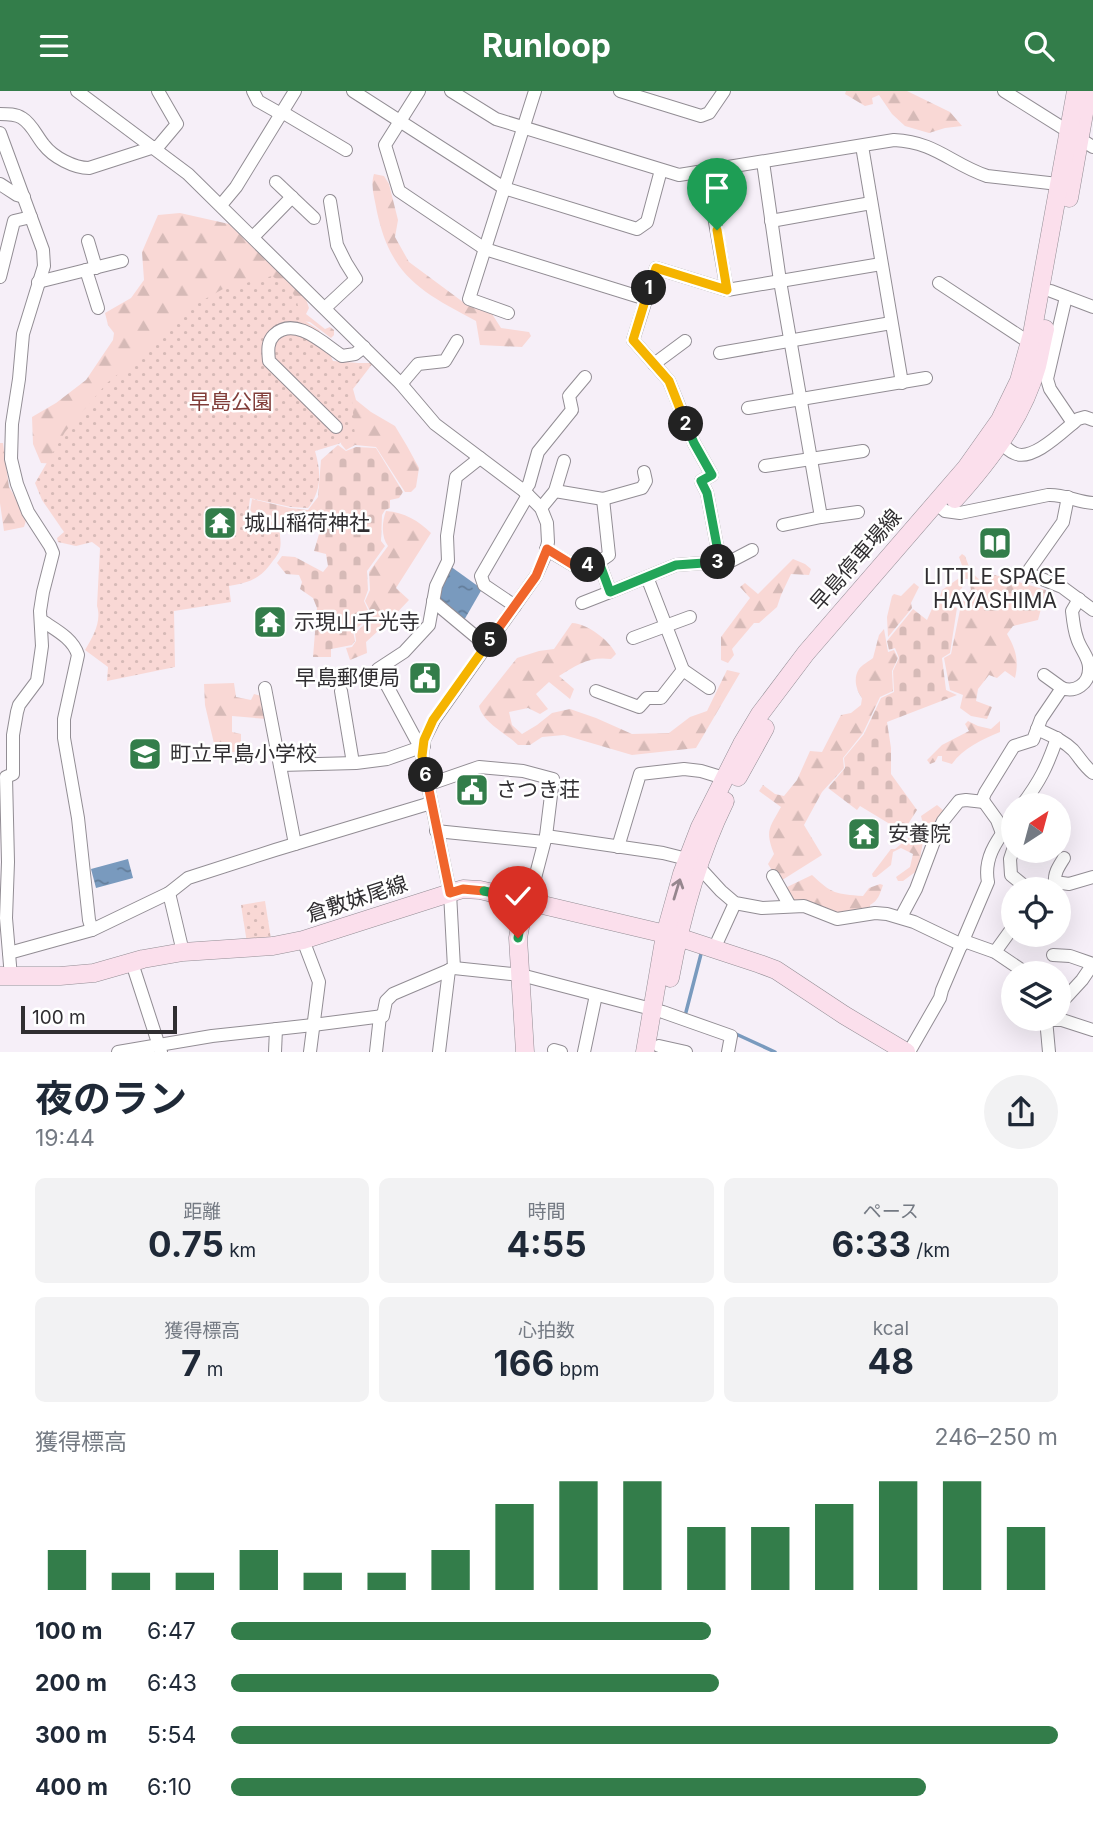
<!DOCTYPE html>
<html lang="ja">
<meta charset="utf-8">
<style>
body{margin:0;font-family:Inter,"Noto Sans JP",sans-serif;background:#f2f2f3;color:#1f2937;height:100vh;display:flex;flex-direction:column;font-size:26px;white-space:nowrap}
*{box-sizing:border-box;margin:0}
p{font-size:23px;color:#747a83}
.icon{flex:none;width:38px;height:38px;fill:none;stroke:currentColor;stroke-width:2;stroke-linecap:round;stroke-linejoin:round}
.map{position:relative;height:961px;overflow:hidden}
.drawer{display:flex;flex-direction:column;background:#fff;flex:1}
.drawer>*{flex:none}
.needle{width:46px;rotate:36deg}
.fabs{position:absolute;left:1001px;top:702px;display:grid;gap:14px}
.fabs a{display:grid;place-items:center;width:70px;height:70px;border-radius:50%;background:#fff;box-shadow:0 7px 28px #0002;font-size:35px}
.scale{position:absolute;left:21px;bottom:18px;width:156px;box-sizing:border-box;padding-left:7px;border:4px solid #302e31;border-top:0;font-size:19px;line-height:24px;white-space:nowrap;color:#302e31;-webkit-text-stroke:5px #fff;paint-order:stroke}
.pin{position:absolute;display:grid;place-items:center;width:60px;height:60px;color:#fff;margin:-72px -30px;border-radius:50% 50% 50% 0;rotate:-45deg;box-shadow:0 0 7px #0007}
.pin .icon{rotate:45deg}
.km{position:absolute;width:35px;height:35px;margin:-18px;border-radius:50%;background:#222;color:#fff;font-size:19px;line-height:35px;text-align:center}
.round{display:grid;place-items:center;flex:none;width:74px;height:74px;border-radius:37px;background:#f2f2f3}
.summary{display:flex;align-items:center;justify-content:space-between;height:119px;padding:0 35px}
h1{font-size:38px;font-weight:700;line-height:52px}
.stats{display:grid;grid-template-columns:repeat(3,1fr);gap:10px;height:119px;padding:7px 35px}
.stats div{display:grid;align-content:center;border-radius:10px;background:#f2f2f3;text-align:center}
.stats b{font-size:35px;font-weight:700}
.stats small{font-size:19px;font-weight:400}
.stats p{font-size:19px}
.chart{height:196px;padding:14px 35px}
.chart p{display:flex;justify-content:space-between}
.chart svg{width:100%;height:126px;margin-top:7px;stroke:#337d4a;stroke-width:6}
ul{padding:0 35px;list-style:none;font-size:23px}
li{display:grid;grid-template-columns:112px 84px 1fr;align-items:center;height:52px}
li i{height:18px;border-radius:9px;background:#337d4a}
header{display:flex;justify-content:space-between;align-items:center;height:91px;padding:0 35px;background:#337d4a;color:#fff;font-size:32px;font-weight:700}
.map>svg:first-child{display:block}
.forest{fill:url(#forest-firs)}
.cemetery{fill:url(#cemetery-stones)}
.park{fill:url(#park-dots)}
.water{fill:url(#water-ripples)}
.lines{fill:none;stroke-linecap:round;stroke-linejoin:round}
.stream{stroke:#799abe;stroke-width:3.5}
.street-casing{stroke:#928d94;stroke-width:14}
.secondary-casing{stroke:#928d94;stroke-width:19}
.street{stroke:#fff;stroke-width:12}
.secondary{stroke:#fbdfec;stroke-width:18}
.oneway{stroke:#96868e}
.split-1-casing{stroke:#fff;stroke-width:14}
.split-2-casing{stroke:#fff;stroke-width:14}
.split-3-casing{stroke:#fff;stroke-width:14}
.split-4-casing{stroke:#fff;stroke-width:14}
.split-5-casing{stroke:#fff;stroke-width:14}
.split-6-casing{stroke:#fff;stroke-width:14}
.split-7-casing{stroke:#fff;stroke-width:14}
.split-8-casing{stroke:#fff;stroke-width:14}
.split-1{stroke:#f5b400;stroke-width:9}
.split-2{stroke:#f5b400;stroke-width:9}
.split-3{stroke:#22a559;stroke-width:9}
.split-4{stroke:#22a559;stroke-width:9}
.split-5{stroke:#f0652b;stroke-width:9}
.split-6{stroke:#f5b400;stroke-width:9}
.split-7{stroke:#f0652b;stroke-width:9}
.split-8{stroke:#22a559;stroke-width:9}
.labels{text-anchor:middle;stroke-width:5;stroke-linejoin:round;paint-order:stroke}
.park-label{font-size:21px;fill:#813d39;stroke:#fff}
.poi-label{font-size:21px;fill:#302e31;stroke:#fff;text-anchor:start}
.street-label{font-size:21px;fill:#302e31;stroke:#fff}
</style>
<header><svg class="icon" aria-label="menu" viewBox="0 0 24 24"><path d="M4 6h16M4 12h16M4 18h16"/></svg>Runloop<svg class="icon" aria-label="search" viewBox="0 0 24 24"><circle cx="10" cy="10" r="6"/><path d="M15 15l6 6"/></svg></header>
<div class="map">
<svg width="1093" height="961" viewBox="0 0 1093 961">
<defs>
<pattern id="forest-firs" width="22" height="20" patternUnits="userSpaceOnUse" patternTransform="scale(1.75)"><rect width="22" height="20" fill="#f9d8d5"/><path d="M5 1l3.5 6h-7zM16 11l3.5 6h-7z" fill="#d6bab7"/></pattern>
<pattern id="cemetery-stones" width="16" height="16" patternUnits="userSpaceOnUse" patternTransform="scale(1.75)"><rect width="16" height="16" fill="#f9d8d5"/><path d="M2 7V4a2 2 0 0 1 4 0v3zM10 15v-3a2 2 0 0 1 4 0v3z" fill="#d6bab7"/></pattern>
<pattern id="park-dots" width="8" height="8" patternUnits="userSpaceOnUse" patternTransform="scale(1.75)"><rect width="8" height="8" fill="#f9d8d5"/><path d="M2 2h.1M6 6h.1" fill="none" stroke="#d6bab7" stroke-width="1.8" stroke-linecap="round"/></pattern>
<pattern id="water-ripples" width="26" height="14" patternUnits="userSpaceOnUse" patternTransform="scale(1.75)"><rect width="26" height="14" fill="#799abe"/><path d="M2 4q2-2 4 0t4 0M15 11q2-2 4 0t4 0" fill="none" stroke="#647e9b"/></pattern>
</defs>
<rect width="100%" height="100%" fill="#f6eff8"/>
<g class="forest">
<polygon points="846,0 907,0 950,21 962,35 945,37 929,42 905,35 892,23 879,4 872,7 873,13 865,15 845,3"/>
<path d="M374 83 384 85 389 93 398 129 395 146 409 171 467 214 492 223 501 237 529 241 531 245 522 256 480 254 476 230C422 201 391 186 377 121 375 108 370 95 374 83Z"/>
<polygon points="180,122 229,133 306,208 309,217 306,223 325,238 330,236 334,239 334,244 331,247 310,231 301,230 73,374 41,372 33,353 32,326 56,312 86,289 113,249 114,242 108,234 105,222 131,207 144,189 142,161 158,124"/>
<polygon points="333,272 373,272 353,298 356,309 371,321 395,335 407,355 419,377 416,396 411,401 405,401 376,356 355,354 346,359 341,353 342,343"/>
<polygon points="0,352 3,352 9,396 27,426 24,436 4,440 0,412"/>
<path d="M386 420C404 421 419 430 431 442L396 497 409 509 391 528 366 551 367 562 350 569 346 557 352 556 356 550 355 542 373 526 365 510 370 499 369 481 388 455C381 446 382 430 386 420Z"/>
<path d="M962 463 965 465 971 481 983 492 995 484 1046 499 1038 529 1013 535 1007 543C1016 558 1019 570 1015 587L1005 580 997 587 989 584 978 598 976 610 992 616 987 628 971 625 960 617 963 604 950 599 944 567 951 563 961 514 971 499 969 488H964L962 497 944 512 939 509 942 499 965 483 959 466Z"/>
<polygon points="793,468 805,473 811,478 809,484 791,483 781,504 777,516 759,532 754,532 732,558 734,564 728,572 721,569 721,546 750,507 740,496 745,492 758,503"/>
<polygon points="914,492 919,496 911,512 912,517 888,546 887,526 892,505 894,503 901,505"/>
<path d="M572 532C588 533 609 549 616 563L611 568C589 565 577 574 559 585L574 598 570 608 549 591 536 603 548 618 540 623 528 617 509 621 512 634 522 643 537 634 552 622 570 618 596 627 632 643 669 642 690 626 707 620 727 579 740 582 696 657 632 664 564 644 542 646 530 654H518C506 642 483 632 479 615L517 567 539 560 554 558Z"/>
<path d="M884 538 888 561 894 559 898 567 892 580 893 600 880 606 863 642 843 667 844 677 822 701 804 734 822 764 779 791 768 773 774 763C765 739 769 738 781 716L759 700 763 694 775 703 784 705 797 689 810 660 822 661 841 624 851 622 861 614 862 607C856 599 853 587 859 578 862 574 869 570 873 567L879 544Z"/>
<polygon points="234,592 236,606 251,609 254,603 265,606 267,628 232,625 232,641 241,643 241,661 216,661 205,614 204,593"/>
<path d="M968 630 978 635 991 638 1000 630V641C983 648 963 657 952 673L942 670V665H938L935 671 930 673 927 669 942 654 969 640 965 633Z"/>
<polygon points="937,714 944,720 924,745 918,779 903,790 898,790 896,786 910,776 913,763 901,757 893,761 891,774 876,786 873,786 872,783 891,758 895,758 917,740 923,733 921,725"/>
<path d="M812 784C832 803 836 803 863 805L869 797 880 793 883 794C880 803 878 810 870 814V819L836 824 795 812 785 797Z"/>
</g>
<g class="cemetery">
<path d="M338 354 346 360 356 356 376 357 403 401 399 407 390 409V417L385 419 382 424 381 450 385 455 367 480 368 499 364 510 371 526 353 540 355 550 352 554 331 558V566H313L317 517 313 507 300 498 302 491 299 484 286 483 277 472 282 465 295 466 323 481 328 475 326 463 314 460 320 440C304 430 298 428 280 437 272 426 263 423 250 421L252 408 290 417 308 419 318 406 321 369Z"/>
<polygon points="935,511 957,517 950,562 942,567 946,599 957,604 887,631 891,657 891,683 917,719 903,741 860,715 857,719 828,697 845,677 844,667 864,643 881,607 894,601 893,580 899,567 895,557 889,559 887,550 913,518 927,529"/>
</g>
<g class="park">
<path d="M272 185C290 197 299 203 299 226L319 239 333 270 371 273 351 298 355 345 338 353 315 360C321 381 322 399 308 417L291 416 250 407 248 422 268 428 279 437C280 445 282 454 279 461 277 465 272 471 269 475 258 489 247 492 229 495L231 511 174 520 175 576 107 590 108 576 85 559C93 546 102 530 97 515L100 457 92 451 76 455 58 451 57 447 64 441 42 409 35 392 65 341 107 292 145 261 180 222 223 198Z"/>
<polygon points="265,810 271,848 247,852 241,814"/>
</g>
<g class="water">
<polygon points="450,475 482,498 463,531 437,508"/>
<polygon points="128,768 133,787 96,797 91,778"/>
</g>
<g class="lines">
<g class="stream">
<polyline points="686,921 701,863"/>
<polyline points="736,943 775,961"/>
</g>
<defs>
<g id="street">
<polyline points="77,0 188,83 401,293 435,333 524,400 541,417 547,432 548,451 545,465 536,485 434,629 424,649 422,665 450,802 454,877"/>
<polyline points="253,0 258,10 281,23"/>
<polyline points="353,0 504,97 637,138 647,131 661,79"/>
<polyline points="419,0 385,54 399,100 485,158 646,208"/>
<path d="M451 0 496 28 679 84 894 49C936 51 951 73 987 85L1067 94"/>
<polyline points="620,0 701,25 709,22 724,0"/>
<polyline points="1004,0 1093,56"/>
<polyline points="282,21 346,59"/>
<path d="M0 23C8 23 16 23 22 27 32 33 37 46 44 54 53 66 74 77 89 77L154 56"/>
<polyline points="0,42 43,159 44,175 23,243 19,288 12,333 11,368 17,393 28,421 50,455 53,462 43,501 40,520 42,555 37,590 19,614 17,621 13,644 13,683 6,686 8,771 6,827 11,886"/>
<polyline points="862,55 902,292"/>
<polyline points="156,58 177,33 158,0"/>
<polyline points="763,71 780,190 821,426 858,421"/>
<polyline points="706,80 727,199"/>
<polyline points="276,91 314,127"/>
<polyline points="0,93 17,104 24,106"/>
<polyline points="221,114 236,96 295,0"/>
<polyline points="771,130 871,112"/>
<polyline points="253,146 292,106"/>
<polyline points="88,150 96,177"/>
<polyline points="86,179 98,217"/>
<polyline points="0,186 14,130 31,126"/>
<polyline points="38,191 122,170"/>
<polyline points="939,192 1030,252"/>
<polyline points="1051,200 1093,216"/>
<polyline points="1066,206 1047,288 1050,298 1073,332"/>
<polyline points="325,217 356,188 346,172 337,154 330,110"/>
<polyline points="508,222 469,208 535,0"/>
<polyline points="720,262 891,232"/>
<polyline points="654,273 685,250"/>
<polyline points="401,293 418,273 445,270 457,250"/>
<polyline points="748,317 926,287"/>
<path d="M336 336 269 270C268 260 267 251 274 244 295 224 324 253 342 265L355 263 364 256"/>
<path d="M1000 351C1004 355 1009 360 1014 362 1032 372 1064 339 1078 328L1085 326 1093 329"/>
<polyline points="765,375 863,360"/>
<polyline points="524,400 529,393 538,361 572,319 569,305 585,286"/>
<polyline points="555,400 603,408 642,397 646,390 644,381"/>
<polyline points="1068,406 1063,431 1027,482 1062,496 1093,519"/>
<path d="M936 412 945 420 960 422 1048 404C1064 403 1077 411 1093 412"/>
<polyline points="541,417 555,400 564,370"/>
<polyline points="783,434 821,426"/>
<polyline points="546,458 578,477 599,471 610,501 676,474 731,470 752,459"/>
<polyline points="599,471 609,464 603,408"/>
<polyline points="720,471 707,402 701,390 712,384 694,352 669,290 633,249 656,177 727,199 881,173"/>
<polyline points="433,510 487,555"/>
<polyline points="582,512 610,501"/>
<polyline points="515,515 484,494 481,485 528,404"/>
<path d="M41 529C54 538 73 547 78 564L64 628V647L78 727 89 829 92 839"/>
<polyline points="633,547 690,526"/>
<polyline points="683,579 709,597"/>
<polyline points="1044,584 1062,597"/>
<polyline points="265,597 295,753"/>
<polyline points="341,600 353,672"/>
<polyline points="596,600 639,616 647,607 661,607 683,579 647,486"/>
<path d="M1037 638C1050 644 1063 649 1073 659 1080 667 1084 675 1093 682"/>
<polyline points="420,656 378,578 404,561 429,534 436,495 448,470 447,445 456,386 480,367"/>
<polyline points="280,674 356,672 387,668 424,655"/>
<polyline points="427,694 479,676 523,680 553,688 546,745"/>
<path d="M1022 714C1040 690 1047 676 1057 647"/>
<polyline points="436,740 544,751"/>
<path d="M1002 742 997 729 984 711 983 707 985 702 1014 655 1033 649 1041 628 1062 597C1075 602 1089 593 1089 578 1090 567 1080 558 1077 547 1074 539 1073 529 1072 520L1079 508"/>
<polyline points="618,756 640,683 684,678 701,680 724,687"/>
<polyline points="1013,759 1010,768 1011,784 1028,798"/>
<polyline points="699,776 721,800 735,812 762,817 804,815 837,828 875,822 887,823 914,831 962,854"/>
<polyline points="773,785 790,815"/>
<path d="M1055 791C1054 782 1059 775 1064 767"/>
<polyline points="1050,798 1055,791 1069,793 1093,786"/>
<polyline points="169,802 183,861"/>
<polyline points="529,810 546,745 663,762 687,768"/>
<polyline points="901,826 916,798 936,745 943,730 959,710 966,709 984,711"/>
<polyline points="303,849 319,891 310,961"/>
<polyline points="964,850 995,861 1026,882"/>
<polyline points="714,858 735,812"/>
<polyline points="995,861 1013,836"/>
<polyline points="9,862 92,839 169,802 188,787 275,759 431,712"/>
<polyline points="1053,864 1070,865 1093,873"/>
<polyline points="132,872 161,961"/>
<polyline points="1059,914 1082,889 1093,873"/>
<polyline points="1046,928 1049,961"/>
<polyline points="1047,929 1062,929 1093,939"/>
<polyline points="659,955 686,961"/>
<polyline points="554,959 561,961"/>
<polyline points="118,961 212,945 313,934 383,925 386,910 393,903 454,877 521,884 663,921 731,945 728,961"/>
<polyline points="275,961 276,938"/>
<polyline points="376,961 380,925"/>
<polyline points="439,961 449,879"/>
<polyline points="584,961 596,904"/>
<path d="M909 961 940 907 942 899 988 791C983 765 999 747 1013 727"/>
</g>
<g id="secondary">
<polyline points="1069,107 1088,0"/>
<path d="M955 408C990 369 1023 326 1037 275 1040 263 1042 250 1045 238"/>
<polyline points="738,686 765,637"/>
<polyline points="525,809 518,847 525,961"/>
<polyline points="0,885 60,885 94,882 143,868 183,861 273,855 303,849 450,802 463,798 480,799 678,846 760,873 776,879 844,924 906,961"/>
<path d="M670 887C681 827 698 765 725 710"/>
<polyline points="645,961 665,844 682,783 700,736 742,653 760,623 806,562 966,377 1000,329 1019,290 1032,243 1076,0"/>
</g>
</defs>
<use href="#street" class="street-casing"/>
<use href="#secondary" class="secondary-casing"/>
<use href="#street" class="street"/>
<use href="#secondary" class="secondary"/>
</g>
<defs><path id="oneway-shaft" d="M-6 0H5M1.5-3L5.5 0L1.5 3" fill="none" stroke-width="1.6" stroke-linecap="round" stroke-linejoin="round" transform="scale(1.75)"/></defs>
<use class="oneway" href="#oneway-shaft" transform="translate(677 798) rotate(-73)"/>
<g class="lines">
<defs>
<polyline id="split-1" points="649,197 656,177 727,199 717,139"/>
<polyline id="split-2" points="649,197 633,249 669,290 686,333"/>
<polyline id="split-3" points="686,333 694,352 712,384 701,390 707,402 720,471 718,471"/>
<polyline id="split-4" points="588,474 599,471 610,501 676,474 718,471"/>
<polyline id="split-5" points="490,549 536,485 547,458 578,477 588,474"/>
<polyline id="split-6" points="426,684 422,665 424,649 433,629 490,549"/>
<polyline id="split-7" points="426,684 450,802 463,798 484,800"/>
<polyline id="split-8" points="484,800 525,809 518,847"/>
</defs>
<use href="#split-1" class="split-1-casing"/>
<use href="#split-2" class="split-2-casing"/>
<use href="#split-3" class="split-3-casing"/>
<use href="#split-4" class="split-4-casing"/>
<use href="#split-5" class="split-5-casing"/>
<use href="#split-6" class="split-6-casing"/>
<use href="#split-7" class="split-7-casing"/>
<use href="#split-8" class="split-8-casing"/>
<use href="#split-1" class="split-1"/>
<use href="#split-2" class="split-2"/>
<use href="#split-3" class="split-3"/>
<use href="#split-4" class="split-4"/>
<use href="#split-5" class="split-5"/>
<use href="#split-6" class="split-6"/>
<use href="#split-7" class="split-7"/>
<use href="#split-8" class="split-8"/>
</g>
<defs>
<symbol id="temple-square" viewBox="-11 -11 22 22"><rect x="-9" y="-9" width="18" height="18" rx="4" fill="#337d4a" stroke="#fff"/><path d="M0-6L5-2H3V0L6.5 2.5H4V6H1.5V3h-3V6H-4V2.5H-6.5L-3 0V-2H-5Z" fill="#fff"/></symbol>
<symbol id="library-square" viewBox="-11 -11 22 22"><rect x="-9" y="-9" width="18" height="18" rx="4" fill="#337d4a" stroke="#fff"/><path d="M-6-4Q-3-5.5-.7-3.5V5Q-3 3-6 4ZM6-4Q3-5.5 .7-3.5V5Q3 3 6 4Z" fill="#fff"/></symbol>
<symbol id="civic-square" viewBox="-11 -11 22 22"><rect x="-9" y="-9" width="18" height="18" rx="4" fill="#337d4a" stroke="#fff"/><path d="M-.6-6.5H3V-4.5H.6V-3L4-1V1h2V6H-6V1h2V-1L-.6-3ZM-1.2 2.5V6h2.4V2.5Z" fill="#fff"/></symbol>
<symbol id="school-square" viewBox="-11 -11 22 22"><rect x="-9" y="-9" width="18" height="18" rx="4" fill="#337d4a" stroke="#fff"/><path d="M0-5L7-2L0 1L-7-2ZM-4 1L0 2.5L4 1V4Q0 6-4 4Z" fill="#fff"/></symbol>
</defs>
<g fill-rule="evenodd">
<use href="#temple-square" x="201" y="413" width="38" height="38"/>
<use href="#library-square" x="976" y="433" width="38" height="38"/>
<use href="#temple-square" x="251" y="512" width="38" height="38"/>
<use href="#civic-square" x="406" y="568" width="38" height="38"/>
<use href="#school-square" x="126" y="644" width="38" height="38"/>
<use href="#civic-square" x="453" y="680" width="38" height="38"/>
<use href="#temple-square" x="845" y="724" width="38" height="38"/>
</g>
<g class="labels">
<g class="park-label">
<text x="231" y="318">早島公園</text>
</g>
<g class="poi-label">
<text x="244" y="439">城山稲荷神社</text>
<text x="995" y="493" text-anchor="middle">LITTLE SPACE<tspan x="995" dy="24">HAYASHIMA</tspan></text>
<text x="294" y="538">示現山千光寺</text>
<text x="400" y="594" text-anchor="end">早島郵便局</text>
<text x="170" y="670">町立早島小学校</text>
<text x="496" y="706">さつき荘</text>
<text x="888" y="750">安養院</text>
</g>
<g class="street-label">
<text transform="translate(856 469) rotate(-49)" y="7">早島停車場線</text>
<text transform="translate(357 808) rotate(-18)" y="7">倉敷妹尾線</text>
</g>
</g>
</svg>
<div class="fabs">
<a><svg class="needle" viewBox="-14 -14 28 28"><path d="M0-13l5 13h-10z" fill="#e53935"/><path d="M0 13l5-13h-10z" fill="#747a83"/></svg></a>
<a><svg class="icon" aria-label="locate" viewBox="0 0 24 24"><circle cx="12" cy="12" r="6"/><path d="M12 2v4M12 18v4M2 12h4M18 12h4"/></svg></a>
<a><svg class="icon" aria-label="layers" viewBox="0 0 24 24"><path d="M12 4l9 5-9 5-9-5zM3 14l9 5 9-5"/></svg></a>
</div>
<div class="scale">100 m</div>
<div class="pin" style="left:717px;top:139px;background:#1e9e55"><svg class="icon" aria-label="arrive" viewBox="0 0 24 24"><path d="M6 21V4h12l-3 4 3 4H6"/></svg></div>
<div class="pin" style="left:518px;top:847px;background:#d93025"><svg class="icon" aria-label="check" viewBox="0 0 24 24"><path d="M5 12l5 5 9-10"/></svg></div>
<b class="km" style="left:649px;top:197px">1</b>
<b class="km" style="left:686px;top:333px">2</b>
<b class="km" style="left:718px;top:471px">3</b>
<b class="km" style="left:588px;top:474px">4</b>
<b class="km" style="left:490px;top:549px">5</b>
<b class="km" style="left:426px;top:684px">6</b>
</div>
<section class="drawer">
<div class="summary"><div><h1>夜のラン</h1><p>19:44</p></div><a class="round"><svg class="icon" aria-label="share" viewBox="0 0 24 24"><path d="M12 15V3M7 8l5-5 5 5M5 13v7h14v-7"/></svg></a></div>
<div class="stats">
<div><p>距離</p><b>0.75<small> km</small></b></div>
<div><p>時間</p><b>4:55</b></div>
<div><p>ペース</p><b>6:33<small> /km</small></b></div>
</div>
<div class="stats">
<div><p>獲得標高</p><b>7<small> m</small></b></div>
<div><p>心拍数</p><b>166<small> bpm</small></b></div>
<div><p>kcal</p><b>48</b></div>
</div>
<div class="chart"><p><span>獲得標高</span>246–250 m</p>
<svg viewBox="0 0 160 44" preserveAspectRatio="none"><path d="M5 44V30M15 44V38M25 44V38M35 44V30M45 44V38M55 44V38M65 44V30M75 44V14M85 44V6M95 44V6M105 44V22M115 44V22M125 44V14M135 44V6M145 44V6M155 44V22"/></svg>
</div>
<ul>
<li><b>100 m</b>6:47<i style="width:58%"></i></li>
<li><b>200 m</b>6:43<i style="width:59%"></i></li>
<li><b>300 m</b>5:54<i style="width:100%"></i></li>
<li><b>400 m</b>6:10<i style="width:84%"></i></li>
</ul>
</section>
